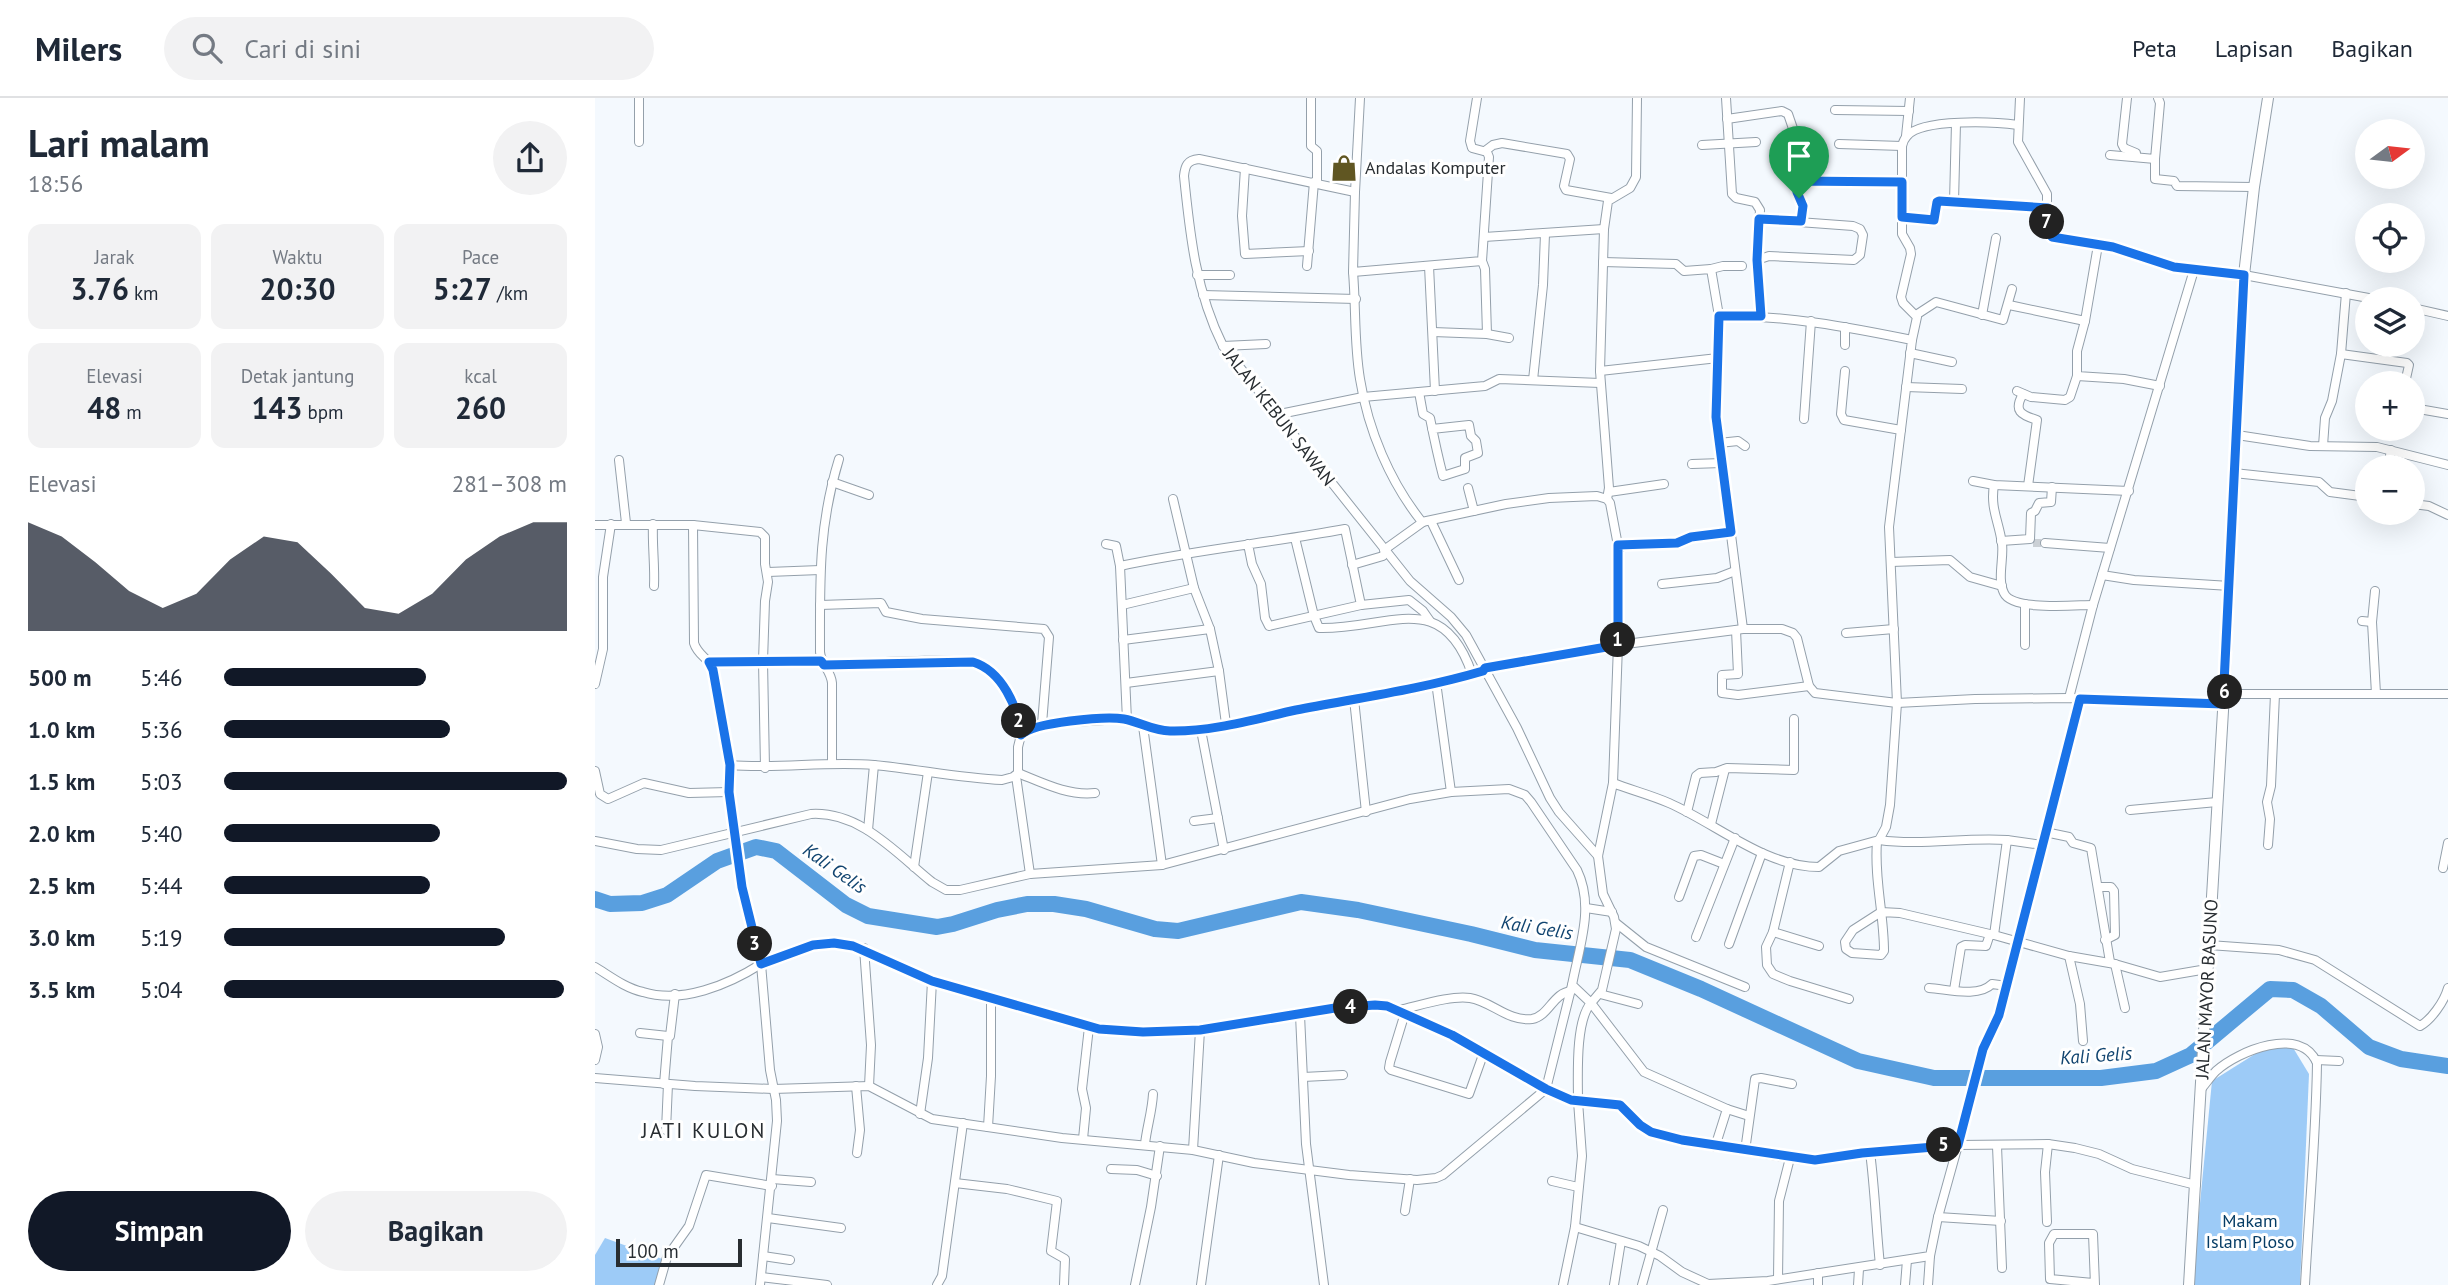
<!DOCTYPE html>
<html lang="id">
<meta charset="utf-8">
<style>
body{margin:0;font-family:"PT Sans",sans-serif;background:#f2f2f3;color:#1f2937;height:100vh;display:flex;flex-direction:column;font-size:26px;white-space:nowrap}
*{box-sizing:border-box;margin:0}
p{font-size:23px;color:#747a83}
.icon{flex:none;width:38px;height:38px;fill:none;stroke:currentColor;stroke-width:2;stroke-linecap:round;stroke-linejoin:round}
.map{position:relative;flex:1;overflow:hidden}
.side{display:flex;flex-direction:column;background:#fff;width:595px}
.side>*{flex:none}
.needle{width:46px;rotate:75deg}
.controls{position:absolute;left:1760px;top:21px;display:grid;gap:14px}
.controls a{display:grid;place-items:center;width:70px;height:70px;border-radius:50%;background:#fff;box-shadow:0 7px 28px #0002;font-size:35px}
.scale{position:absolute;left:21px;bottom:18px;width:126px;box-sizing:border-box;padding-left:7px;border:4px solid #282d31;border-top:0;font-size:19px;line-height:24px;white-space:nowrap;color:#282d31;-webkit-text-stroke:5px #fff;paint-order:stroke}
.pin{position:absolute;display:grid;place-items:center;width:60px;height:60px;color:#fff;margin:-72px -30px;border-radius:50% 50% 50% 0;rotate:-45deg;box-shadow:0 0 7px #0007}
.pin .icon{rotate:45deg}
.km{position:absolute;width:35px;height:35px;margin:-18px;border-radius:50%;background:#222;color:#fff;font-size:19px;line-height:35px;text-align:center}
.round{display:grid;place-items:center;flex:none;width:74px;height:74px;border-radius:37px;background:#f2f2f3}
.overview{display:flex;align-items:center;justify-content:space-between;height:119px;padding:0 28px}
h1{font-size:38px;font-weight:700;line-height:52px}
.figures{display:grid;grid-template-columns:repeat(3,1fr);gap:10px;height:119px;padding:7px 28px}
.figures div{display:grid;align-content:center;border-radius:14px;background:#f2f2f3;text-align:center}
.figures b{font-size:30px;font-weight:700}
.figures small{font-size:19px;font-weight:400}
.figures p{font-size:19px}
.chart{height:196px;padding:14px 28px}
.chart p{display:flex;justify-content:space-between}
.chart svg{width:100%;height:126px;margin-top:7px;fill:#111827;opacity:.7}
.cta{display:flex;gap:14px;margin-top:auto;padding:14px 28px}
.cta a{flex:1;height:80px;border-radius:42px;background:#111827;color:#fff;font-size:28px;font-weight:700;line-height:80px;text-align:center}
.cta a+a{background:#f2f2f3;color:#1f2937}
ul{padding:0 28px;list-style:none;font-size:23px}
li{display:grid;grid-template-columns:112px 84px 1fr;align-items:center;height:52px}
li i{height:18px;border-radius:9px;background:#111827}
header{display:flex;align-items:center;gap:42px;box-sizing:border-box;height:98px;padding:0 35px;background:#fff;border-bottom:2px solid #e0e1e3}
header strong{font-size:33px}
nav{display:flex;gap:38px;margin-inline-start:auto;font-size:24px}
.search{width:490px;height:63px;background:#f2f2f3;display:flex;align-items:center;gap:18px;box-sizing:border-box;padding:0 24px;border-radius:38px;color:#747a83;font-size:26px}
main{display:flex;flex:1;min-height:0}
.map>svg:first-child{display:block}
.green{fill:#9dcbf7}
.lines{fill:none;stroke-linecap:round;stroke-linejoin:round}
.river{stroke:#599fdf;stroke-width:16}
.street-tunnel{stroke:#cbd0d5;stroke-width:8;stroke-dasharray:8 4;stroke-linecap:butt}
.street-casing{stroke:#94a0ab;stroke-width:10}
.secondary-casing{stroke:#94a0ab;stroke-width:12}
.street{stroke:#fff;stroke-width:8}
.secondary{stroke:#fff;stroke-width:10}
.route-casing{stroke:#fff;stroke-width:14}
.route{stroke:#1a73e8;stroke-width:9}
.labels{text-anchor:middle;stroke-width:6;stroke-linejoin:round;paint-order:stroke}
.poi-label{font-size:18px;fill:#282d31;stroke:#fff;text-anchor:start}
.street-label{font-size:18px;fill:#282d31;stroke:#fff}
.park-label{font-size:18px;fill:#053c65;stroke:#fff}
.water-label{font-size:19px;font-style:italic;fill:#124570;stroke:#fff}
.quarter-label{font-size:21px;letter-spacing:2px;fill:#282d31;stroke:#fff}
</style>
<header>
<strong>Milers</strong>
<div class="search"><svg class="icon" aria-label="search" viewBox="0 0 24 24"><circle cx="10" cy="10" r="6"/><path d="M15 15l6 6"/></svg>Cari di sini</div>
<nav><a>Peta</a><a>Lapisan</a><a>Bagikan</a></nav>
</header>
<main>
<section class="side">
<div class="overview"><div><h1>Lari malam</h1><p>18:56</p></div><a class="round"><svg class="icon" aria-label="share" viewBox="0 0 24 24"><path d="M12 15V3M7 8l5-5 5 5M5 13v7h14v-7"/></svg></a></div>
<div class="figures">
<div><p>Jarak</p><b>3.76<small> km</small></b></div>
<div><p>Waktu</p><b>20:30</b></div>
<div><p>Pace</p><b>5:27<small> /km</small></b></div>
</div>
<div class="figures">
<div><p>Elevasi</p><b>48<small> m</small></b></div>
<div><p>Detak jantung</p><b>143<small> bpm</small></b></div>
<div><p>kcal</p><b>260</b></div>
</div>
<div class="chart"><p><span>Elevasi</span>281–308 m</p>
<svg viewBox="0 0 160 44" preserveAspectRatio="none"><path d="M0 44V6L10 11L20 20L30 30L40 36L50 31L60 19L70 11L80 13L90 24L100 36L110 38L120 31L130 19L140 11L150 6L160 6V44z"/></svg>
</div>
<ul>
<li><b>500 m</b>5:46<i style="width:59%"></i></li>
<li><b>1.0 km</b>5:36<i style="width:66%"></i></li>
<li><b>1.5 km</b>5:03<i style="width:100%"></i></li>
<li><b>2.0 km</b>5:40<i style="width:63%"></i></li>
<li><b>2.5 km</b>5:44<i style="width:60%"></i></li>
<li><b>3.0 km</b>5:19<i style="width:82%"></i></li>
<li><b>3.5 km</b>5:04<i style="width:99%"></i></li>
</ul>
<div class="cta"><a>Simpan</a><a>Bagikan</a></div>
</section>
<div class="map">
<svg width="1853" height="1187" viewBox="0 0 1853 1187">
<rect width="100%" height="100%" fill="#f4f9fe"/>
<g class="green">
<polygon points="1697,948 1714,976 1705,1187 1597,1187 1617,983 1668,951"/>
<polygon points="10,1140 70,1162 62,1187 0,1187 0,1157"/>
</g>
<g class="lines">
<polyline class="river" points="0,801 15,806 47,805 72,797 122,763 161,749 181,753 251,807 273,818 342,829 358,826 402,812 432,806 459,806 491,811 560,831 583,833 706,804 763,812 876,836 940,852 1035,862 1106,891 1263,963 1339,980 1506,980 1561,973 1596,957 1675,891 1698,892 1726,908 1774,949 1806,961 1853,968"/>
<polyline class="street-tunnel" points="1438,445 1450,445"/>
<defs>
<g id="street">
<polyline points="44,0 44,44"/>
<polyline points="716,0 716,48 722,53 722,84"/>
<polyline points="765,0 760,94 758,174 887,163 894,59 892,54 877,50 875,43 882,0"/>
<polyline points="1131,0 1137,96 1141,100 1160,104 1165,112 1162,162 1166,218"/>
<polyline points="1425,0 1423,44 1452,96 1452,132 1456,139 1518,149 1579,169 1649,177 1779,201"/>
<polyline points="1532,0 1527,46 1529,50 1541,55 1541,58"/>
<polyline points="1240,12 1314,13"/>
<polyline points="1132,21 1187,13 1193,16 1204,48 1201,91 1208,108 1206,123"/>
<polyline points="1311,38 1315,0"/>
<polyline points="1244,46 1307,48"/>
<polyline points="1107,47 1161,44"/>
<polyline points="890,53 898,47 907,45 972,56 975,61 969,88 971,92 1016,100"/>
<polyline points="1515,57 1560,61 1565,5 1563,0"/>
<polyline points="1560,61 1560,81 1579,83 1582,88 1659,89"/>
<polyline points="650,70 647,118 650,156 714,153"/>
<polyline points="1202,83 1307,84"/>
<path d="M760 94 604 61C592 62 590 68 589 78 595 138 601 194 628 248L815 483 856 519 871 537 922 630 955 700 964 714 1003 758"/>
<polyline points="1359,104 1361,25"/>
<polyline points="1307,119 1339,122 1344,103 1453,110"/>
<polyline points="889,139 1009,131"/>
<polyline points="1162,162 1174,158 1259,162 1265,157 1268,137 1265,131 1258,128 1164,121"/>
<polyline points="1008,164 1081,166 1089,173 1116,171 1124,218"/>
<polyline points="712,168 719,84"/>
<polyline points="834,168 840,293"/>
<polyline points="1116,171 1128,168 1147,168"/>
<path d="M758 174C761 209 759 246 765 281 773 332 795 384 827 424L911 406 954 400 1002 398 1012 401 1015 405 1024 453 1023 547 1018 685 1003 758 1008 796 1019 819 1021 831 1007 892 996 905 1049 974 1132 1011 1120 1049"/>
<polyline points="602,177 635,177"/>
<polyline points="608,197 761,201"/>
<polyline points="1414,207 1490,223 1503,147"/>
<polyline points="1818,210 1853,218"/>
<polyline points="1321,217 1341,204 1408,222 1417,191"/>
<polyline points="1387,217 1401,140"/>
<polyline points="1490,223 1482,253 1482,278 1529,281 1565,288"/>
<polyline points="1250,229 1250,247"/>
<polyline points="838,234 892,236 890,171 887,163"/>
<polyline points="892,236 914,240"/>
<path d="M1317 242 1322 219 1308 205 1306 199 1316 156 1315 150 1307 136V48C1308 44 1309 41 1312 38 1327 20 1401 24 1423 27"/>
<polyline points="628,248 671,246"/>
<polyline points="1315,255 1357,264"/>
<polyline points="1746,256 1812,265 1814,267 1810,285"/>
<polyline points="1005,273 1123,260"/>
<polyline points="1250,273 1246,316 1249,322 1306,332"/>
<polyline points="938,282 948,187 950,136"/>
<polyline points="1311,289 1367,291"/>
<polyline points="1422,293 1436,299 1470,302 1475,299 1482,278"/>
<path d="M824 294 828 316 835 320C839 340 843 359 848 378L870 371V360L883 355 881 343 876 338 874 327 837 331"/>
<path d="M1428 296C1418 313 1426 317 1442 322L1433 388"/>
<polyline points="1818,310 1853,316"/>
<polyline points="680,317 768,299 890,288 904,281 1005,285"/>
<polyline points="1209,321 1216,223"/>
<polyline points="1642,337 1715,348 1782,349 1853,367"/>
<polyline points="1124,345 1143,343 1150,348"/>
<polyline points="1728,348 1730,320 1737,303 1746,256 1751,195"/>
<polyline points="24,362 31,425"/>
<polyline points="1097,366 1127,365"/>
<polyline points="1793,369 1796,352"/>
<polyline points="1639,375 1724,384 1735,394 1773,399"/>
<polyline points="1378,383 1399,387 1534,393"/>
<polyline points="237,384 274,397"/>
<path d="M1399 387C1395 411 1404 423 1407 446 1409 460 1402 481 1409 495 1417 513 1479 507 1498 507"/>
<polyline points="873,390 879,413"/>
<polyline points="1014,394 1069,386"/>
<polyline points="578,401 599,490 615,531 624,573 631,626"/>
<polyline points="1012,401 1014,390 1005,273 1009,131 1013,103 1035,90 1041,79 1042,0"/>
<polyline points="1818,406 1834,408 1853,417"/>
<polyline points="836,423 864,482"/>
<path d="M58 426C57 447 60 467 59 488"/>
<path d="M0 427H98L99 545C103 558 114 560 118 571L135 667 134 694 147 789 166 866C133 887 87 906 48 894 30 890 15 878 0 869"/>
<polyline points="98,427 165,434 170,439 170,466 173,484 170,503 168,563 170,670"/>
<path d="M700 440 719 518 724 530C792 532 847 488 877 576"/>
<polyline points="1406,443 1435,441 1436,415 1440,413 1444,405 1456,404 1457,389"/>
<polyline points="1450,445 1515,450"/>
<polyline points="511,446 521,448 525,468 532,622"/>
<polyline points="1023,447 1082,445 1095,439 1135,434"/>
<polyline points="789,452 828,424"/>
<polyline points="1296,464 1355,462 1375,479 1407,488"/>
<polyline points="757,467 788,458 790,454"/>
<path d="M525 468C599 452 675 445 750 431L766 507 674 528 670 520 666 486 657 466 653 446"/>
<polyline points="173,474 225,472"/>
<polyline points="1507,477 1539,482 1635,488"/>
<polyline points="1067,486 1122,480 1140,473"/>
<polyline points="1780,493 1777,524 1781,596"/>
<polyline points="1430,506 1430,547"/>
<polyline points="225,507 286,505 291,514 327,521 449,531 454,539 447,626"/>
<polyline points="527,507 599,490"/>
<polyline points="766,507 814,502 828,513 835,523"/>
<polyline points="1767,523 1777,524"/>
<polyline points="1141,532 1143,576 1127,577 1127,595 1143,597 1214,588"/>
<polyline points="1251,535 1299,531"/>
<polyline points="528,542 615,531"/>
<polyline points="114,564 226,563"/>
<path d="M229 567C256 566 372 558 388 567 410 580 423 614 426 637"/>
<polyline points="841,584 856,694"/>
<polyline points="531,585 624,573"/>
<polyline points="0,586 8,551 8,479 16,426"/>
<polyline points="1629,596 1853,596"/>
<polyline points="1474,600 1498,507 1599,172"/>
<polyline points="759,601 771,714"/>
<polyline points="1485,601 1404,917 1388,951 1363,1047 1453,1046 1480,1050 1504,1056 1537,1071 1601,1087"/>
<polyline points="548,628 567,767"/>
<polyline points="606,632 629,752"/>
<path d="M237 666V585C236 573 226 566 225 554 225 484 223 429 244 361"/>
<path d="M135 667C183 671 231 663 279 667 322 671 364 680 407 682L418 679 423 675V649L426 637 433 631 447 626 525 621 565 633 606 632 841 584 879 575 890 570 1023 547 1148 531H1187L1198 535 1202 540 1214 588 1220 595 1302 605 1380 601 1474 600 1628 606"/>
<polyline points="0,673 5,696 13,701 49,685 94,695 134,694"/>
<path d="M423 675C448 685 473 698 500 695"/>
<polyline points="421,678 435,776"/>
<path d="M1018 685C1036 692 1056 697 1074 705 1122 726 1170 769 1224 769L1244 753 1284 742 1291 729 1295 707 1302 605 1294 429 1317 242C1253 229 1190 217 1124 218L1121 319 1148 531"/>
<polyline points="1535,712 1622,704"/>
<polyline points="1092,714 1101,678 1105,675 1121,674 1132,670 1199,672 1199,621"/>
<polyline points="599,723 623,720"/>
<polyline points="1116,726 1130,671"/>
<polyline points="273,732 279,667"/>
<polyline points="1450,734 1474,739 1478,745 1496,750 1515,864"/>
<path d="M1284 742C1327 748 1369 739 1412 742"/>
<path d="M0 743 42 751 66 752 216 716C265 713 301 755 337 784L351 792H365L435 776 567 767 815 701 856 694 914 691 930 697 936 704 982 772C1000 809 984 849 977 887L996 905C980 923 983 979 983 1003L1025 1007 1045 1027 1056 1034 1087 1042 1201 1061 1220 1062 1267 1055 1363 1047 1343 1119 1335 1158 1173 1183 1113 1186 1087 1174 1065 1158 1044 1148 980 1129"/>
<path d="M1282 744C1279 781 1289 816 1289 853L1286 857 1257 855 1251 851 1250 844 1258 832 1286 814 1305 815 1399 837 1474 858 1520 866 1565 879 1612 871"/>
<polyline points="1673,747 1675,721 1672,704 1676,688 1680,596"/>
<polyline points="1195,764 1178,834 1171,849 1172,867 1178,876 1195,883 1254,901"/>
<polyline points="319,769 333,674"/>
<polyline points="1848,770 1853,745"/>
<polyline points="1503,789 1516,789 1519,793 1520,837 1510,842"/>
<polyline points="1084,799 1099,758 1106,757 1129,766"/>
<polyline points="991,810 1017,814"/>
<polyline points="1021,825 1051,849 1150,889"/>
<polyline points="1178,834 1224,848"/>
<polyline points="1399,837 1412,742 1447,747"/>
<polyline points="1101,839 1140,740"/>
<polyline points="1134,846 1167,755"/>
<path d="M1614 847 1684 852 1720 862 1825 928C1836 922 1849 904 1853 890"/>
<polyline points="269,850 276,947 274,988"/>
<polyline points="1474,858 1485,906 1488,943"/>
<polyline points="1520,866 1530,910"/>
<path d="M1334 890C1352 891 1383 900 1397 886L1412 888"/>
<polyline points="1359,892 1366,849 1370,847 1391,848 1395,836"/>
<polyline points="1005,896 1043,906"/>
<path d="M804 912C823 908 856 897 875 900 896 903 913 924 937 921 954 918 958 895 976 893"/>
<polyline points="810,915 795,964 794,970 796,972 874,996 889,954"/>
<polyline points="705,917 711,1046 729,1187"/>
<polyline points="45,935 73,938"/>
<polyline points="0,936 3,949 0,962"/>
<polyline points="1721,962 1744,963"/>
<polyline points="708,979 748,977"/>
<polyline points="0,980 100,988 178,991 274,988 337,1021 467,1040 598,1052 659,1065 754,1077 822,1082 841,1080 848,1077 951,991 977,887"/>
<polyline points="69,986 73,938 75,938 80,896"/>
<polyline points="261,988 265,1032 262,1055"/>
<path d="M1607 990C1612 984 1616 978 1621 973 1643 953 1706 927 1722 965 1721 1039 1714 1113 1710 1187"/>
<polyline points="1132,1011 1154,1018"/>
<polyline points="325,1016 333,960 337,883"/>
<polyline points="393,1029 396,978 396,901"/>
<polyline points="71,1032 73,986"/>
<polyline points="488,1041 491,1010 487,991 494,929"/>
<path d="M550 1046C552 1028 557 1014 558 996"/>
<polyline points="1402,1048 1407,1170"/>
<polyline points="598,1052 605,932"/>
<polyline points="1150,1053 1160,981 1166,980 1197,986"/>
<path d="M1275 1054C1280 1092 1281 1129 1285 1167"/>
<polyline points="516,1071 542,1072 562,1078"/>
<polyline points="177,1081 216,1084"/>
<polyline points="957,1083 983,1089"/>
<polyline points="360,1085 412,1091 462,1103 456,1153 470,1161 469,1187"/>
<polyline points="810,1113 815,1081"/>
<polyline points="1343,1119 1406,1123"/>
<polyline points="173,1120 246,1130"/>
<polyline points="1452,1124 1450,1074 1453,1046"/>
<polyline points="168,1158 195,1162"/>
<polyline points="166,1179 232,1187"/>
<polyline points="1183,1181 1184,1103 1195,1060"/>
<polyline points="1498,1185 1455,1181 1454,1145 1459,1136 1498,1136 1500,1187"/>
<polyline points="64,1187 72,1159 94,1128 111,1077 177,1088"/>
<polyline points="165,1187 182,1023 181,1002 175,972 166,866 218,847 239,845 258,847 337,883 504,931 548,934 605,932 740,910 780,907 792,908 857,937 951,991 983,1003 987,1058 980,1129 968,1187"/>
<polyline points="342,1187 347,1178 368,1025"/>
<polyline points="540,1187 556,1109 565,1048"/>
<polyline points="606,1187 624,1057"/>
<polyline points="1019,1187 1026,1143"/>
<polyline points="1047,1187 1068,1112"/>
<polyline points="1223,1187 1223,1175"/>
<polyline points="1263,1187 1264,1171"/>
<polyline points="1310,1187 1312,1162"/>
<polyline points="1333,1187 1335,1158"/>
</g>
<polyline id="secondary" points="1594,1187 1629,596 1649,177 1659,89 1673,0"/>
</defs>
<use href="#street" class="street-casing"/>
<use href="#secondary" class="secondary-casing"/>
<use href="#street" class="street"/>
<use href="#secondary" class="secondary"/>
</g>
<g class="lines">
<defs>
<path id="route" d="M1202 83 1307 84V119L1339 122 1342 104 1344 103 1453 110 1452 132 1457 139 1518 149 1579 169 1649 177 1628 606 1485 601 1404 917 1388 951 1363 1047 1267 1055 1220 1062 1087 1042 1056 1034 1045 1027 1025 1007 976 1002 951 991 857 937 792 908 780 907 740 910 605 932 548 934 504 931 337 883 258 848 239 845 218 847 166 866 147 789 134 694 135 667 118 572 114 564 226 563 229 567 378 564C407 573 423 609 426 637 438 624 511 618 529 621 545 624 558 633 575 633 617 634 660 621 701 612 763 600 827 591 888 573L890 570 1023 547V447L1082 445 1096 439 1136 434 1121 319 1124 218H1166L1162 162 1164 121 1206 123 1208 108 1202 94Z"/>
</defs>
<use href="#route" class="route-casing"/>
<use href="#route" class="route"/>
</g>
<defs>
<symbol id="shop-bare" viewBox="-9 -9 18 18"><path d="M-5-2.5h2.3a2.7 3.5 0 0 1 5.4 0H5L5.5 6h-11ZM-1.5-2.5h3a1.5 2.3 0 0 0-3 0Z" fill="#605622" stroke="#fff" stroke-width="2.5" paint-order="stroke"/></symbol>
</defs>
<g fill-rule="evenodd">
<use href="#shop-bare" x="730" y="51" width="38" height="38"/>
</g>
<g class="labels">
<g class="poi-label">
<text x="770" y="76">Andalas Komputer</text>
</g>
<g class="street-label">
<text transform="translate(684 319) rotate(52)" y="6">JALAN KEBUN SAWAN</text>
<text transform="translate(1612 891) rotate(-87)" y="6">JALAN MAYOR BASUNO</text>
</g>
<g class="park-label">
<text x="1655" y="1129">Makam<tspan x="1655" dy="21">Islam Ploso</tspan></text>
</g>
<g class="water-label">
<text transform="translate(240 770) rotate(35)" y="7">Kali Gelis</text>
<text transform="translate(942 829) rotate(9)" y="7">Kali Gelis</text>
<text transform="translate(1501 957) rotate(-4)" y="7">Kali Gelis</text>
</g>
<g class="quarter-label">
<text x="109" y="1040">JATI KULON</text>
</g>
</g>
</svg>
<div class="controls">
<a><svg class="needle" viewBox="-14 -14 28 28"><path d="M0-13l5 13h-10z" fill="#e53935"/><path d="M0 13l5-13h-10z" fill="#747a83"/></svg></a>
<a><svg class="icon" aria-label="locate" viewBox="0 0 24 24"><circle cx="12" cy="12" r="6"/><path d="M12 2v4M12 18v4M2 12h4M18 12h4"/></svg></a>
<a><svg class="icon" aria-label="layers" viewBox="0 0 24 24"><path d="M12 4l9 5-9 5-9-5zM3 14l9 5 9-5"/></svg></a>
<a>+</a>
<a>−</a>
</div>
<div class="scale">100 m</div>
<div class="pin" style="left:1204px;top:100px;background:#1e9e55"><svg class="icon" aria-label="arrive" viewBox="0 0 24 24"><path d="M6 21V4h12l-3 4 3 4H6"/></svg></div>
<b class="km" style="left:1023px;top:542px">1</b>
<b class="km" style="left:424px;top:623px">2</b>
<b class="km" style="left:160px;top:846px">3</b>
<b class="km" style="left:756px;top:909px">4</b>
<b class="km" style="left:1349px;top:1047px">5</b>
<b class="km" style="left:1630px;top:594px">6</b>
<b class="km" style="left:1452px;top:124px">7</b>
</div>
</main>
